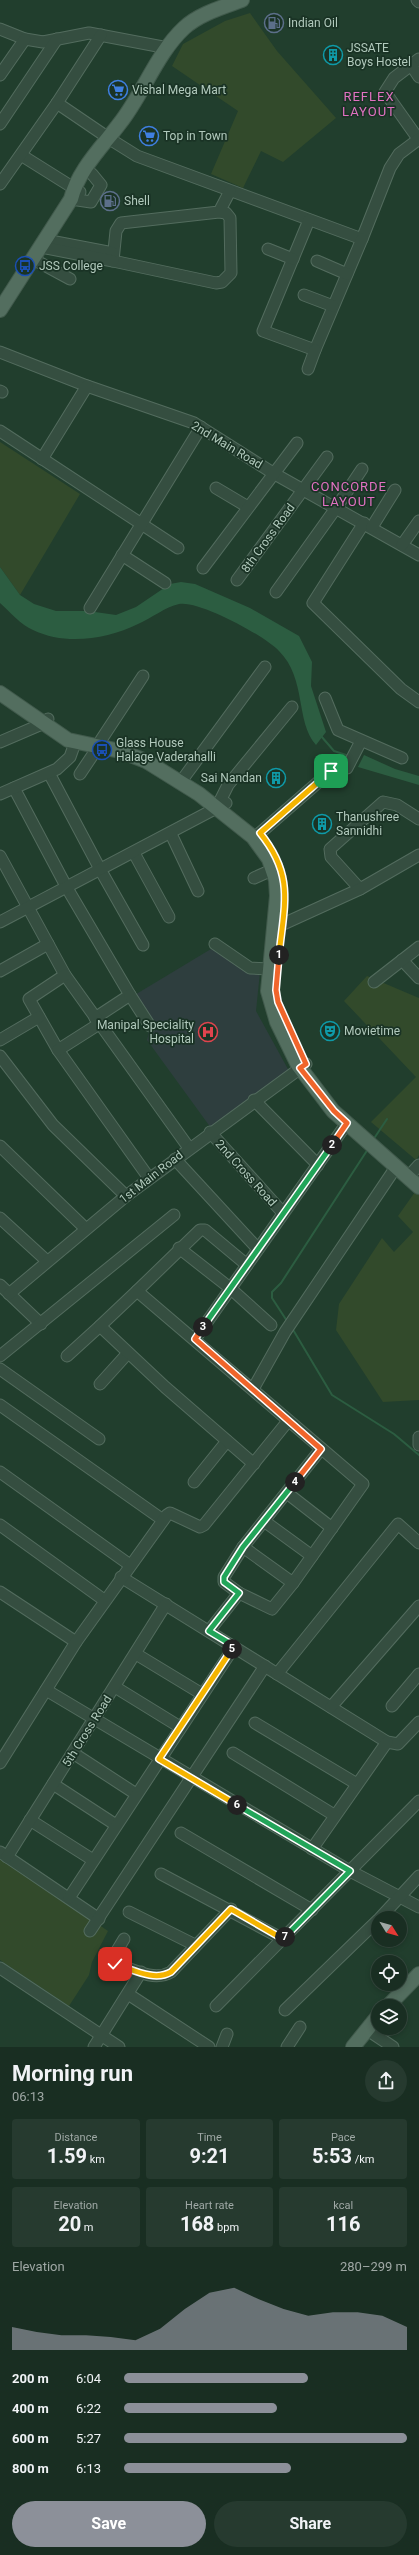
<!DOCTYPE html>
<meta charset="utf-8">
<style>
body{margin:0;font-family:Roboto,sans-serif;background:#263a2f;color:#f1f3f6;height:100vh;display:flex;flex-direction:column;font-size:15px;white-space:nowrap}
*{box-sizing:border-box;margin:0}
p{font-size:13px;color:#9fa8a5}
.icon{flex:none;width:22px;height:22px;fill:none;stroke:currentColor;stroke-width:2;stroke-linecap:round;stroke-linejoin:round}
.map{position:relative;height:2047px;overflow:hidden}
.sheet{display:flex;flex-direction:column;background:#192e22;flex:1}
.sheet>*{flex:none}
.needle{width:26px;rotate:127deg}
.tools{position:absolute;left:371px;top:1911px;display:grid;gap:8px}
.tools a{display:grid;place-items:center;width:36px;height:36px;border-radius:50%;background:#192e22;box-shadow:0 2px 6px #0003,0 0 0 1px #374a40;font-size:20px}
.pin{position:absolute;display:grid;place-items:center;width:34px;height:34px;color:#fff;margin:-17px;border-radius:8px;box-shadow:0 2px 6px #0006}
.km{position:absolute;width:20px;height:20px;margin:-10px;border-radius:50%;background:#222;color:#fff;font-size:11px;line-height:20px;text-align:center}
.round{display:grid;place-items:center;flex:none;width:42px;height:42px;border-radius:21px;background:#263a2f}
.headline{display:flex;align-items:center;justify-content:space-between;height:68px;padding:0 12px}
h1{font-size:22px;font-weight:700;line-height:30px}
.stats{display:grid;grid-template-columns:repeat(3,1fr);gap:6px;height:68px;padding:4px 12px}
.stats div{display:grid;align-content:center;border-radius:4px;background:#263a2f;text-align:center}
.stats b{font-size:20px;font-weight:700}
.stats small{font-size:11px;font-weight:400}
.stats p{font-size:11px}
.chart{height:112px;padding:8px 12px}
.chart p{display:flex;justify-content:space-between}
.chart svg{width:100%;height:72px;margin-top:4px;fill:#8c9099;opacity:.7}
.cta{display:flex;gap:8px;margin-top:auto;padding:8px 12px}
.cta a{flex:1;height:46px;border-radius:24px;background:#8c9099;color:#fff;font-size:16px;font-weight:700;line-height:46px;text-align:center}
.cta a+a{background:#263a2f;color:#f1f3f6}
ul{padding:0 12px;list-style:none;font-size:13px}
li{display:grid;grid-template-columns:64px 48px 1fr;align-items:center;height:30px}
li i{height:10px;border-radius:5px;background:#8c9099}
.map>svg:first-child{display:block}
.medical{fill:#2e3e3e}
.green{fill:#324a2b}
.water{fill:#2c5d41}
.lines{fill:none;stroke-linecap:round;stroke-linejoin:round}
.stream{stroke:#2c5d41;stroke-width:2}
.minor-casing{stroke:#536c5e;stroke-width:13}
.major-casing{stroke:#415a4c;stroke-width:16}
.minor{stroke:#354e40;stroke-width:11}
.major{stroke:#536e5f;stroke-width:14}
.split-1-casing{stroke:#fff;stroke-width:8}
.split-2-casing{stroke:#fff;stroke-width:8}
.split-3-casing{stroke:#fff;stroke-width:8}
.split-4-casing{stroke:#fff;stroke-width:8}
.split-5-casing{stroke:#fff;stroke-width:8}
.split-6-casing{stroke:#fff;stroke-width:8}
.split-7-casing{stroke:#fff;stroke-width:8}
.split-8-casing{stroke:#fff;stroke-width:8}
.split-1{stroke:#f5b400;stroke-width:5}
.split-2{stroke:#f0652b;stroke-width:5}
.split-3{stroke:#22a559;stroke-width:5}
.split-4{stroke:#f0652b;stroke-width:5}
.split-5{stroke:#22a559;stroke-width:5}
.split-6{stroke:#f5b400;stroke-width:5}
.split-7{stroke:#22a559;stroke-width:5}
.split-8{stroke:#f5b400;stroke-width:5}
.labels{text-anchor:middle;stroke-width:3.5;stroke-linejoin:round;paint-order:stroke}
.poi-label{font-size:12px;fill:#b1c9bc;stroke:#1a3325;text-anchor:start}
.street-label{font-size:12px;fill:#b1c9bc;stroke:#1a3325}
.neighbourhood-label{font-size:13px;letter-spacing:1px;fill:#e271c2;stroke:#1a3325}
</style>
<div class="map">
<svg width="419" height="2047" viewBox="0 0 419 2047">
<rect width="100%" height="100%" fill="#213e2d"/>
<polygon class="medical" points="211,949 260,972 256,1011 289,1071 211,1128 147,1040 151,1024 133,996"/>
<g class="green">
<polygon points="250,13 277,51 336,118 283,162 261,151 243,188 211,174 238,111 172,66 183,44 225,21"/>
<polygon points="0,442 80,494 20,595 0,567"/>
<polygon points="367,976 419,998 419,1155 416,1160 371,1122 416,1077 344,1001"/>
<polygon points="415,1192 419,1195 419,1400 383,1402 336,1330 339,1304 382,1238 394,1252 413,1232 398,1216"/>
<polygon points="0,1857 108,1931 92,1962 89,1975 69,2006 0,1960"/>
</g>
<g class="water">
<path d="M0 567 20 595 34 604 56 611H88L116 615 136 607 170 584 181 582 195 584 250 608 299 636 312 662 311 686 326 732 316 745C295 721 307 679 279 651 265 636 199 600 179 604 165 607 152 618 138 624 107 639 66 646 33 630 21 625 10 612 0 603Z"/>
<polygon points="364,755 395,769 419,776 419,785 358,767"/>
</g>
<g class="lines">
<g class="stream">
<polyline points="321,736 334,751 349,756"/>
<polyline points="373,1140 387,1119"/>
<polyline points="287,1321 272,1298 272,1292 281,1283 368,1149"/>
<polyline points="292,1328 332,1395 394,1434 419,1455"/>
</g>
<defs>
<g id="minor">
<polyline points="417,0 419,2"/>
<polyline points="0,29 25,39 43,42 89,33 168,48"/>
<polyline points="419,59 394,78 385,92 419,140"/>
<polyline points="411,65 419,77"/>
<polyline points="0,75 25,39"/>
<polyline points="57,103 107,137"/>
<polyline points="0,124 57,39"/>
<polyline points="113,141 137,156 362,239 390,168 399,154 419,139"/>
<polyline points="21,155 80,192"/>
<polyline points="0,184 57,103 101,35"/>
<polyline points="71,199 91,202 101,185 92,174"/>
<polyline points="219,212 121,223 116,231 113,261 216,283 222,282 231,273 230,218 226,213 219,212 230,191"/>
<polyline points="309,220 263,331 315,350 362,239"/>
<polyline points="45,240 113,253"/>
<polyline points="41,247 113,261"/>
<polyline points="268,249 293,259"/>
<polyline points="33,259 70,279"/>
<polyline points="317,261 347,274"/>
<polyline points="304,295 333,306"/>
<polyline points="0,352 87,386 194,423 273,473 419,555"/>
<polyline points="308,369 315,350"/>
<polyline points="0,391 2,392"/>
<polyline points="0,431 178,548"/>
<polyline points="42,459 87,386"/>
<polyline points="216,488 248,507"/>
<polyline points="364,523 313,603 401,689 419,702"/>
<polyline points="372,527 395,490"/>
<polyline points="402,545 419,521"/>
<polyline points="122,555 165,583"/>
<polyline points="203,568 297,443"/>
<polyline points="237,580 327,457"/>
<polyline points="276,592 336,508 362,469"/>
<polyline points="90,608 201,427"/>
<polyline points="325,698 338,730 402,758"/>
<polyline points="101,740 143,676"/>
<polyline points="0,742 42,724 48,719"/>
<polyline points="49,773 101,871 143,945"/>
<polyline points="80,774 98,747"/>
<polyline points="185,776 265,667"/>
<polyline points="14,788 67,888 130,995 95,1018"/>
<polyline points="0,794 57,769 70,757 75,743"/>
<polyline points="221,799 228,785 292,707"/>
<polyline points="260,833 331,771 334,768 347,768 361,741"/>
<polyline points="171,834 198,891"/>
<polyline points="134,853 169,917"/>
<polyline points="0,856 65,975 189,1148"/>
<polyline points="254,878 274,869"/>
<polyline points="360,889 331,857 330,849 383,802 397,805 419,819"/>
<polyline points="0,922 226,803"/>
<polyline points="281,925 360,889 419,855"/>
<polyline points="215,944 250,968 269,969"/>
<polyline points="402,960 419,978"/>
<polyline points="0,971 48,944"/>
<polyline points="65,975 29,999 58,1050 149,1178"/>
<polyline points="374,982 419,947"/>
<polyline points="130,995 150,1026"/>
<polyline points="0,1040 39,1017"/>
<polyline points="58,1050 99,1024"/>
<polyline points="0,1056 53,1125 126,1196"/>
<polyline points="254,1100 318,1165"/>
<polyline points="210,1132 283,1213"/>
<polyline points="0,1146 85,1228"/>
<polyline points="175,1159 258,1249"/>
<polyline points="408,1177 419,1165"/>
<polyline points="0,1218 47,1261"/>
<polyline points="179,1248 230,1288 271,1325"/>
<polyline points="0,1285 41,1324"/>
<polyline points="137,1291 200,1230 205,1230 247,1265"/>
<polyline points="9,1294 126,1196 306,1064"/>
<polyline points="195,1339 347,1123"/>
<polyline points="0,1356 174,1215"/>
<polyline points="67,1356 100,1326"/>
<polyline points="0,1369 99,1439"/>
<polyline points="100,1384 128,1353"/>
<polyline points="253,1389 285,1332 396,1167"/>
<polyline points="0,1405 163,1520"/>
<polyline points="419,1437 419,1445"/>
<polyline points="0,1472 130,1565"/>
<polyline points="194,1482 227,1441"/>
<polyline points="287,1493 332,1528"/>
<polyline points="264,1521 312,1556"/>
<polyline points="0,1525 104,1600"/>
<polyline points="243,1547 293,1583 363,1484 137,1291 100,1326 165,1387 254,1464"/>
<polyline points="121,1577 387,1742 398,1744 419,1722"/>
<polyline points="0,1592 76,1642"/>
<polyline points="239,1593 224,1582 224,1577 243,1547 321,1449"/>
<polyline points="209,1631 239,1593 272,1609 293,1583"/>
<polyline points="136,1654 202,1694"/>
<polyline points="277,1674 398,1524 419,1543"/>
<polyline points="115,1687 180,1727"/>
<polyline points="46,1690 350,1871 419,1907"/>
<polyline points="392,1706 419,1674"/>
<polyline points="331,1707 419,1606"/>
<polyline points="255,1723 357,1784"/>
<polyline points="73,1753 136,1794"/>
<polyline points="233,1753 334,1815"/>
<polyline points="0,1763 76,1642 167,1515 170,1513 200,1527 204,1525 288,1421"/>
<polyline points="53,1784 116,1825"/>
<polyline points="30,1820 93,1860"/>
<polyline points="181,1833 312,1910"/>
<polyline points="312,1849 387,1742"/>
<polyline points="0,1852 99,1919"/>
<polyline points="7,1857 166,1604"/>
<polyline points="161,1874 283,1939"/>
<polyline points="69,1898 234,1647"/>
<polyline points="129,1912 195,1945"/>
<polyline points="380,1918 419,1876"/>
<polyline points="90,1931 265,1666"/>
<path d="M124 1939 112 1959 115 1963C132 1969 154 1982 171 1972L231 1909"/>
<polyline points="0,1968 119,2047"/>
<polyline points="128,1994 209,2047"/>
<polyline points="216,2006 419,1801"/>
<polyline points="285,2010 378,1920"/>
<polyline points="372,2033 393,2047"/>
<polyline points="94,2047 141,1972"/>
<polyline points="222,2047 227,2034"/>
<polyline points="287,2047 300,2027"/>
</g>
<g id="major">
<path d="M0 310 71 199C78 170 103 146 120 123 143 94 157 53 184 28 199 14 223 7 242 0"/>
<polyline points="0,693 68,740 120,751 146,761 199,794 253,837 269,859 276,880 277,896 268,991 277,1022 298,1065 333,1111 419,1187"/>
<polyline points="388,2006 419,1974"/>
<polyline points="353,2047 378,2016"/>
</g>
</defs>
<use href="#minor" class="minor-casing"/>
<use href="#major" class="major-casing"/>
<use href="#minor" class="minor"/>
<use href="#major" class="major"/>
</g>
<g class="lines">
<defs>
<path id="split-1" d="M279 955C284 905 295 876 260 833L331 771"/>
<polyline id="split-2" points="279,955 276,990 278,1002 306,1064 300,1068 334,1111 347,1123 332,1145"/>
<polyline id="split-3" points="203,1327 332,1145"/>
<polyline id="split-4" points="203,1327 195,1339 321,1449 295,1482"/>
<polyline id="split-5" points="232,1649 234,1646 209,1631 239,1593 224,1582 224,1577 243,1547 295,1482"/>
<polyline id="split-6" points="232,1649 159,1759 237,1805"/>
<polyline id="split-7" points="237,1805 350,1871 285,1937"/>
<path id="split-8" d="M115 1964C132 1969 154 1982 171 1972L231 1909 283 1939 285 1937"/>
</defs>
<use href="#split-1" class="split-1-casing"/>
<use href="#split-2" class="split-2-casing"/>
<use href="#split-3" class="split-3-casing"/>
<use href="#split-4" class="split-4-casing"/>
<use href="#split-5" class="split-5-casing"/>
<use href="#split-6" class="split-6-casing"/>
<use href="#split-7" class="split-7-casing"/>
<use href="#split-8" class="split-8-casing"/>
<use href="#split-1" class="split-1"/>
<use href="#split-2" class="split-2"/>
<use href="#split-3" class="split-3"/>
<use href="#split-4" class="split-4"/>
<use href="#split-5" class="split-5"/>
<use href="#split-6" class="split-6"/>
<use href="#split-7" class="split-7"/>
<use href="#split-8" class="split-8"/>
</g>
<defs>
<symbol id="fuel-ring" viewBox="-11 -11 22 22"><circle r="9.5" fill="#1a3325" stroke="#5c6f8a" stroke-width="1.5"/><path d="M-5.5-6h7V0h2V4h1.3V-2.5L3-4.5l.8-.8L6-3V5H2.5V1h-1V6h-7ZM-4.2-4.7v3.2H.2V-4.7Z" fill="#5c6f8a"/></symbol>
<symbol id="building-ring" viewBox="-11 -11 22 22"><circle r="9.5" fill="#1a3325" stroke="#0f9aa8" stroke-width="1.5"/><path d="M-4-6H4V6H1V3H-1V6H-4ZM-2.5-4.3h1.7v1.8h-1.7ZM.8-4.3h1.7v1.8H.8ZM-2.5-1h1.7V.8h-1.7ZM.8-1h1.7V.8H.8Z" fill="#0f9aa8"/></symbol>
<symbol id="supermarket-ring" viewBox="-11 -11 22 22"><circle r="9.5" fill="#1a3325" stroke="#3f7fe0" stroke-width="1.5"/><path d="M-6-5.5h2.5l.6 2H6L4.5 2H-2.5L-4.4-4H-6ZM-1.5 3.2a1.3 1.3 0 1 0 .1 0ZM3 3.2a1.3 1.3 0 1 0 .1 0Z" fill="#3f7fe0"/></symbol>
<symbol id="bus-ring" viewBox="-11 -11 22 22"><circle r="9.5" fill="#1a3325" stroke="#1a4fb4" stroke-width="1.5"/><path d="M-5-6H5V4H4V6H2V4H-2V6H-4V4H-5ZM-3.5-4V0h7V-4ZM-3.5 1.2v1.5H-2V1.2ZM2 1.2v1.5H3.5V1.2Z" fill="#1a4fb4"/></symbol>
<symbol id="theatre-ring" viewBox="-11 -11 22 22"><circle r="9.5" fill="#1a3325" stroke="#0f9aa8" stroke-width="1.5"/><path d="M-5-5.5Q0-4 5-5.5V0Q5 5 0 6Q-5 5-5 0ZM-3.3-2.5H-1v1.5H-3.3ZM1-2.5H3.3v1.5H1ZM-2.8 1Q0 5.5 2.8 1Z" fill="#0f9aa8"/></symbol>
<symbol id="hospital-ring" viewBox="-11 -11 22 22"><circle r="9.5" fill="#1a3325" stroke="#e0444e" stroke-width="1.5"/><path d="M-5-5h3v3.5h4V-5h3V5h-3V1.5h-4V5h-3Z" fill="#e0444e"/></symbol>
</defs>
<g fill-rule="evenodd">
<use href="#fuel-ring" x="263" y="12" width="22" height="22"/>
<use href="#building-ring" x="322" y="44" width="22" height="22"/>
<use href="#supermarket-ring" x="107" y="79" width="22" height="22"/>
<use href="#supermarket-ring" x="138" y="125" width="22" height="22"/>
<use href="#fuel-ring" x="99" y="190" width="22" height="22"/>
<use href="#bus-ring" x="14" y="255" width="22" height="22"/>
<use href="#bus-ring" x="91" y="739" width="22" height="22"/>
<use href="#building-ring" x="265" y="767" width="22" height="22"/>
<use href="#building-ring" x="311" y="813" width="22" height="22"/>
<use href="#theatre-ring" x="319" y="1020" width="22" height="22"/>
<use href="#hospital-ring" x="197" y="1021" width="22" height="22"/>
</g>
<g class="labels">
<g class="poi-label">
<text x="288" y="27">Indian Oil</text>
<text x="347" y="52">JSSATE<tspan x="347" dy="14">Boys Hostel</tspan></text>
<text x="132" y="94">Vishal Mega Mart</text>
<text x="163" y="140">Top in Town</text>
<text x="124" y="205">Shell</text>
<text x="39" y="270">JSS College</text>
<text x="116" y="747">Glass House<tspan x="116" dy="14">Halage Vaderahalli</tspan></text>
<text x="262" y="782" text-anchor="end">Sai Nandan</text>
<text x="336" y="821">Thanushree<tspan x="336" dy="14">Sannidhi</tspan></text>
<text x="194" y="1029" text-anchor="end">Manipal Speciality<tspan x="194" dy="14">Hospital</tspan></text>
<text x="344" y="1035">Movietime</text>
</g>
<g class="street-label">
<text transform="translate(227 445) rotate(31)" y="4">2nd Main Road</text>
<text transform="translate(268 538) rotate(-54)" y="4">8th Cross Road</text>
<text transform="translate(246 1173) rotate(48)" y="4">2nd Cross Road</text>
<text transform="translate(151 1177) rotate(-38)" y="4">1st Main Road</text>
<text transform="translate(87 1731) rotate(-58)" y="4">5th Cross Road</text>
</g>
<g class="neighbourhood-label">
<text x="369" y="101">REFLEX<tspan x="369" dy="15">LAYOUT</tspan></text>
<text x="349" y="491">CONCORDE<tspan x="349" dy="15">LAYOUT</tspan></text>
</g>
</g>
</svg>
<div class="tools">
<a><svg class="needle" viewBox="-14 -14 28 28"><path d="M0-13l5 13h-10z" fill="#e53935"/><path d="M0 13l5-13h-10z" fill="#9fa8a5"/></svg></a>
<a><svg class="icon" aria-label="locate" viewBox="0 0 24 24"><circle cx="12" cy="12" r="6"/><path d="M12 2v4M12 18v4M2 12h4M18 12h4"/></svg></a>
<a><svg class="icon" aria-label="layers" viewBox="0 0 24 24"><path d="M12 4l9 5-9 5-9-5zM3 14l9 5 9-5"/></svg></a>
</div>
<div class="pin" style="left:331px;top:771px;background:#1e9e55"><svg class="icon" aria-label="arrive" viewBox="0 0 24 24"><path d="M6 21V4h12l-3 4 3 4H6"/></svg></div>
<div class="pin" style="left:115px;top:1964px;background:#d93025"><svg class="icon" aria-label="check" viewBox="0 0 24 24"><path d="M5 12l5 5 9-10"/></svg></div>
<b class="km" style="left:279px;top:955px">1</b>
<b class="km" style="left:332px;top:1145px">2</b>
<b class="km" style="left:203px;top:1327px">3</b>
<b class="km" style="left:295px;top:1482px">4</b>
<b class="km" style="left:232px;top:1649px">5</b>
<b class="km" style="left:237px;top:1805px">6</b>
<b class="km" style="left:285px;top:1937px">7</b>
</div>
<section class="sheet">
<div class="headline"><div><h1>Morning run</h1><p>06:13</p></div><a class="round"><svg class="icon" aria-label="share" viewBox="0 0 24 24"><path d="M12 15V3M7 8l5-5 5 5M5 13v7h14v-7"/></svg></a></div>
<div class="stats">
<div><p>Distance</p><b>1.59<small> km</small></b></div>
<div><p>Time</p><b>9:21</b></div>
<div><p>Pace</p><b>5:53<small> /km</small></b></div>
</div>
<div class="stats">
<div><p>Elevation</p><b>20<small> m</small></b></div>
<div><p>Heart rate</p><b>168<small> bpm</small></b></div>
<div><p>kcal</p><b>116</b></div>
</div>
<div class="chart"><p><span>Elevation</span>280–299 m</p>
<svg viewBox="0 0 160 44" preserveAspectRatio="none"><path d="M0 44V30L10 33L20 35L30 35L40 36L50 38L60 31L70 19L80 9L90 6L100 13L110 19L120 23L130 21L140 21L150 23L160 30V44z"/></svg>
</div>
<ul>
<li><b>200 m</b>6:04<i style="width:65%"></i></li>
<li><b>400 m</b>6:22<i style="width:54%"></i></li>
<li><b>600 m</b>5:27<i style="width:100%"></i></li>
<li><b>800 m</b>6:13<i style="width:59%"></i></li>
</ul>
<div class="cta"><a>Save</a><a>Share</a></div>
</section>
